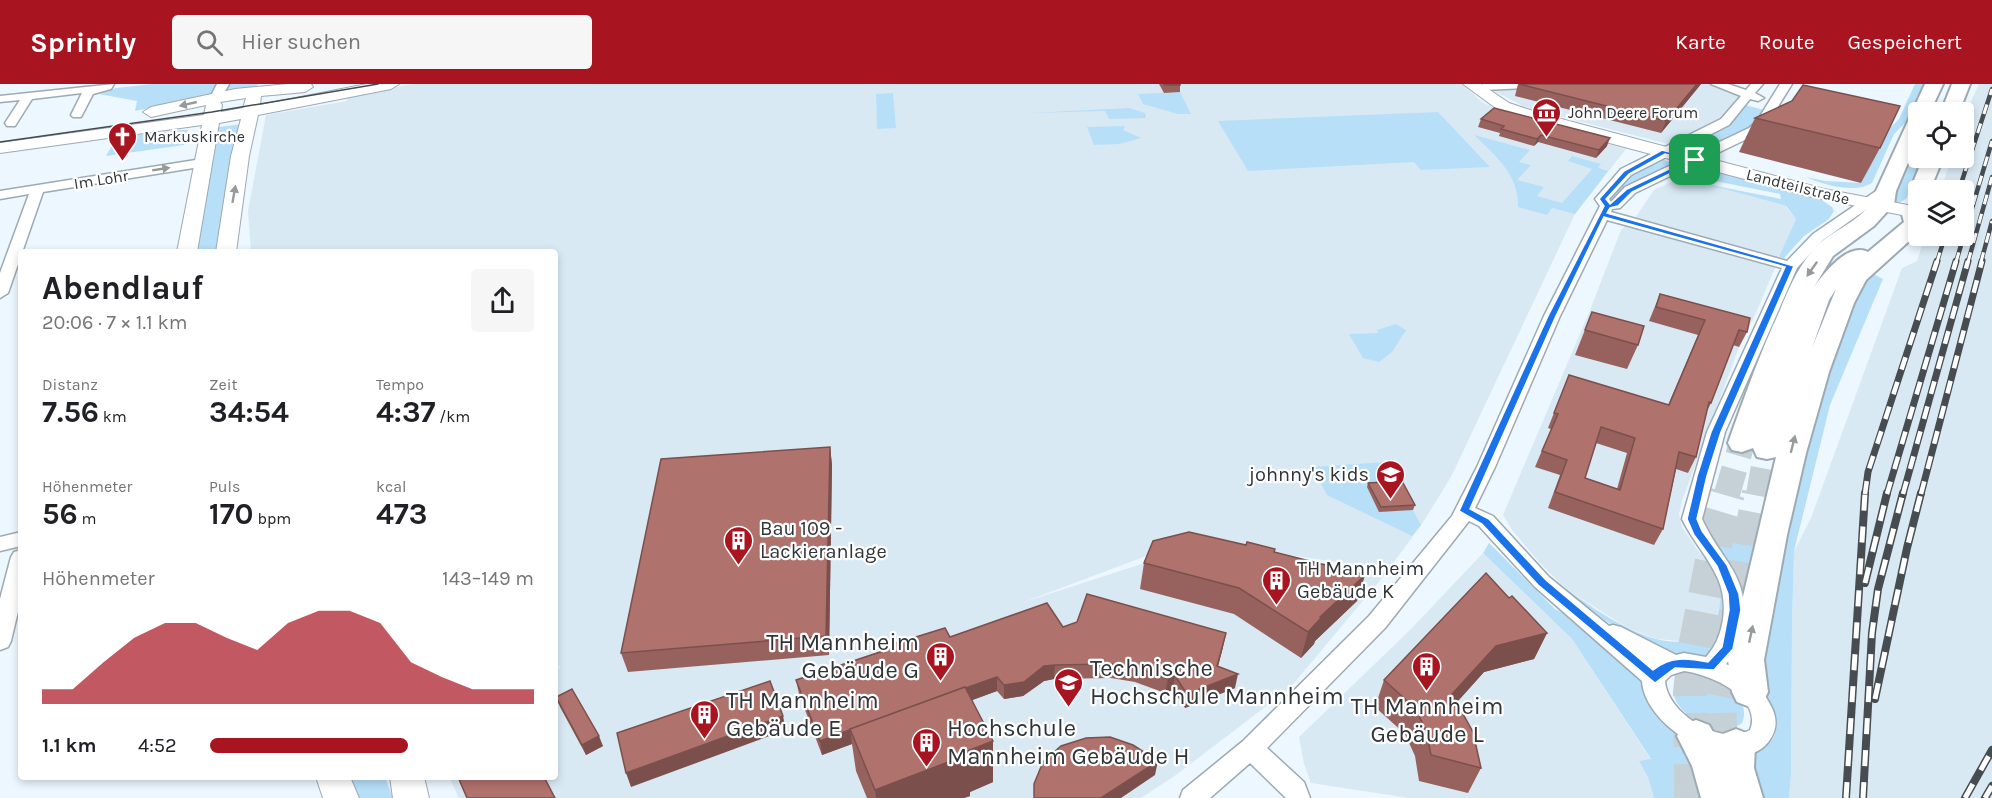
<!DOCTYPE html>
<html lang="de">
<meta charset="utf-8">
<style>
body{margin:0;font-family:Karla,sans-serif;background:#f6f6f6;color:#202124;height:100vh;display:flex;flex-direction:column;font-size:22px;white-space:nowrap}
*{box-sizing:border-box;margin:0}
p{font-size:20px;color:#757577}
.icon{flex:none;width:33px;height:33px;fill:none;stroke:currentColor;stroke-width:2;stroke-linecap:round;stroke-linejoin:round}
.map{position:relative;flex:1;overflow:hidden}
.panel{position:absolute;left:18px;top:165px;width:540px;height:531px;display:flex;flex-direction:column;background:#fff;border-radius:6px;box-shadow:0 3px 9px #0003}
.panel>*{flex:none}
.buttons{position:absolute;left:1908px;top:18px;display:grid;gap:12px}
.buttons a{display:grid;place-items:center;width:66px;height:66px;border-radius:6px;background:#fff;box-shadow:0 3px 9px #0003;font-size:30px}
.pin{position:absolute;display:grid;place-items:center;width:51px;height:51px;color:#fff;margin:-26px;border-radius:12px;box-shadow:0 3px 9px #0006}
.round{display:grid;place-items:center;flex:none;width:63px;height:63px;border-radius:6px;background:#f6f6f6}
.summary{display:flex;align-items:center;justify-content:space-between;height:102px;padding:0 24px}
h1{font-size:33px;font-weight:700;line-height:45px}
.figures{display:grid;grid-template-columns:repeat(3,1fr);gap:9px;height:102px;padding:6px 24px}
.figures div{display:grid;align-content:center}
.figures b{font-size:30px;font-weight:700}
.figures small{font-size:16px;font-weight:400}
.figures p{font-size:16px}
.chart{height:168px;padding:12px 24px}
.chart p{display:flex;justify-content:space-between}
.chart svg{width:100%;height:108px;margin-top:6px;fill:#a91421;opacity:.7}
ul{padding:0 24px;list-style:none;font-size:20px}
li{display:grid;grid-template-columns:96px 72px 1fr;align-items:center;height:45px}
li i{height:15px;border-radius:8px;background:#a91421}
header{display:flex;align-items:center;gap:36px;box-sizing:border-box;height:84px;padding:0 30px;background:#a91421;color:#fff}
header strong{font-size:28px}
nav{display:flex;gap:33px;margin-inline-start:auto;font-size:21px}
.search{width:420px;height:54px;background:#f6f6f6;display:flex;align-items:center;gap:15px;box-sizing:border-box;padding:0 21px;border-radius:6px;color:#757577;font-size:22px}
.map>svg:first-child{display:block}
.built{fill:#d9e9f4}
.green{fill:#b7dff8}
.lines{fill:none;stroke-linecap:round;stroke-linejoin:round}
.primary-tunnel-far1{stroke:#c6d0d7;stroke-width:26;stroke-dasharray:26 14;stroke-linecap:butt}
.primary-tunnel{stroke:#c6d0d7;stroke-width:34;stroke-dasharray:34 17;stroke-linecap:butt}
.street-casing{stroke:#9daab3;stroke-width:3}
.secondary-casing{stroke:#9daab3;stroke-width:2}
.primary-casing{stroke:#9daab3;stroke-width:4}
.street{fill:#fff;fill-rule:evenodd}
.secondary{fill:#fff;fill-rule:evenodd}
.primary{fill:#fff;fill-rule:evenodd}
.tram{stroke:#464c50;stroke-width:1.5}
.rail-far2-casing{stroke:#464c50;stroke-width:4.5}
.rail-far1-casing{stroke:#464c50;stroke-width:7}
.rail-casing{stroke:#464c50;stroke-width:8}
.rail-far2{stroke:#fff;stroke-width:3;stroke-dasharray:10;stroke-linecap:butt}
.rail-far1{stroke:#fff;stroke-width:4.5;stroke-dasharray:13;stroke-linecap:butt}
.rail{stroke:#fff;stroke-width:5;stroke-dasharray:16;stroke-linecap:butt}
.wall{fill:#97625e;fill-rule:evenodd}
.shaded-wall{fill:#7b504c}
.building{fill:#b0726d;stroke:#7b504c;stroke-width:1.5;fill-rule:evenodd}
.oneway{fill:#979a9b}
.route{fill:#1a73e8;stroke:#fff;stroke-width:1.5;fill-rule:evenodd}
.labels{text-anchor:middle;stroke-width:4.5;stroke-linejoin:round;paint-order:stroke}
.far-poi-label{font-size:16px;fill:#2f3437;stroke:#fff;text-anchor:start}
.far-street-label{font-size:16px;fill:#2f3437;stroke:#fff}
.poi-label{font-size:20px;fill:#2f3437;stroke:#fff;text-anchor:start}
.near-poi-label{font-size:24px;fill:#2f3437;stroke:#fff;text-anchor:start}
</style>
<header>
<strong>Sprintly</strong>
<div class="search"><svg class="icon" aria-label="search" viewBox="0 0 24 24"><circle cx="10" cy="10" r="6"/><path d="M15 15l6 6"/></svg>Hier suchen</div>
<nav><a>Karte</a><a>Route</a><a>Gespeichert</a></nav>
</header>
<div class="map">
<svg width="1992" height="714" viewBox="0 0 1992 714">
<rect width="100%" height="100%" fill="#ecf7ff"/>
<g class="built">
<polygon points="414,0 1462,0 1482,18 1504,29 1626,65 1575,130 1451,393 1422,440 1388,486 1199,457 1170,463 1024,518 1200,461 1387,488 1290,604 1176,691 1141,714 459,714 449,693 555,693 555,587 560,584 555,575 555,168 251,168 248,127 266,31 347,17 346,11"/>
<polygon points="1576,0 1715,0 1744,12 1722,37 1672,61 1527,24 1488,4"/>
<polygon points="1979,0 1992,0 1992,714 1789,714 1791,690 1792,538 1794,467 1811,434 1902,184 1917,177 1925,152 1964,152 1964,106 1940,106 1948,85 1947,81 1949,81 1952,74 1964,74 1965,31"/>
<polygon points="1682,93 1785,122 1796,135 1755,231 1738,266 1682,417 1679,430 1682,443 1699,468 1715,484 1719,495 1721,517 1714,540 1707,549 1695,555 1680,557 1657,555 1628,544 1566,505 1538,477 1512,446 1503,431 1590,226 1621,146 1635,134 1654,106"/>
<polygon points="1483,469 1572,555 1651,676 1639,677 1648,693 1654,714 1409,714 1311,699 1304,680 1299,653 1411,545"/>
</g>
<g class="green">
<polygon points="154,0 259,0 255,3 135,27 137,17 99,10 116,4"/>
<path d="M1915 0H1924L1908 36 1894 50 1872 99C1854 110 1824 101 1806 93L1825 97 1861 99 1889 45 1899 35Z"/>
<polygon points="1180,8 1191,30 1178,30 1143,20 1138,10"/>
<polygon points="893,9 896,44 877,45 876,10"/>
<polygon points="1745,21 1764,26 1756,40 1711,65 1693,59 1728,41"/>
<polygon points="1129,24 1145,29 1146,34 1109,35 1105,27 1030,29"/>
<polygon points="1438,28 1490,83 1421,86 1414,78 1248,87 1218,37"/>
<polygon points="243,40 231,75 217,168 197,168 219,43"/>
<polygon points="1123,42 1125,43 1123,46 1141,54 1120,60 1094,61 1087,43"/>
<polygon points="181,46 188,46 184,61 106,72 117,53"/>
<path d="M1474 51 1530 66 1519 78 1531 81 1517 96 1544 103 1537 112 1562 119 1592 85 1568 77 1572 72 1601 80 1598 84 1608 87 1575 130 1552 124 1547 131 1518 123C1519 91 1496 72 1474 51Z"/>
<polygon points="1918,58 1918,74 1923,74 1906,115 1897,120 1892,118"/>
<path d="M1659 74 1677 81C1653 91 1628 99 1610 119L1608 118 1631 89Z"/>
<polygon points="1721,87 1820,115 1832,123 1834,127 1829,135 1804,152 1784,174 1779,173 1796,135 1786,122 1706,100 1781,115 1780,110 1705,95"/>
<path d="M1868 187 1883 195 1830 321 1794 467 1792 538 1791 690 1789 714H1750L1745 674C1753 669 1764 665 1770 658 1786 642 1764 612 1757 595L1815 318 1821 320 1827 299 1822 297 1829 273Z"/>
<polygon points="1396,240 1406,246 1392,268 1379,278 1363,274 1349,250 1378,249 1377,246"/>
<polygon points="1387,378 1421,441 1412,452 1327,411 1312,383"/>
<polygon points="1700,430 1762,452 1742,518 1708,456"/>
<polygon points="1489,459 1555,525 1576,536 1642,595 1648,619 1664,638 1680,651 1711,714 1654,714 1648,693 1639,677 1651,675 1572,555 1483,469"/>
<path d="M1719 495 1727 511 1719 562C1714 566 1710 571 1703 572 1661 580 1596 532 1564 505H1566C1598 527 1660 574 1700 552 1721 541 1722 516 1719 495Z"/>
<path d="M1687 593C1709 592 1754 610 1742 639 1713 664 1645 608 1687 593Z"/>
<polygon points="351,693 385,693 393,714 359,714"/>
</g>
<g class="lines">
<g class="primary-tunnel-far1">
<polyline points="1727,410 1742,359"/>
<polyline points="1759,410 1767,366"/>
</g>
<g class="primary-tunnel">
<polyline points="1691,714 1690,609 1695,563 1720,436 1728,409"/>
<polyline points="1723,714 1719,620 1759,409"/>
</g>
<defs>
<g id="street">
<polygon points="114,0 111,5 93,10 81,33 73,33 71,31 82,9 32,15 15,42 7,42 5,39 20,16 0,18 0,12"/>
<polygon points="217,0 229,0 220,16 216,17 210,14"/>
<polygon points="1555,0 1549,3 1484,6 1478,3 1483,0"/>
<path d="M1711 0H1728L1746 6 1751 0H1763L1755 9 1764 14 1758 17 1750 15 1729 41 1631 91 1609 115 1611 118 1625 103 1749 44 1757 37 1780 0H1792L1766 42 1757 50 1635 109 1620 124 1612 125 1611 128 1787 177 1813 150 1876 107 1881 106 1888 110 1823 156 1797 184 1725 348 1702 435C1722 479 1752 492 1742 547 1739 561 1736 569 1726 580 1747 589 1762 603 1772 624 1777 635 1777 644 1771 654 1745 700 1645 648 1642 597L1535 503 1479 442 1469 437 1385 544 1267 664 1304 698 1310 714H1286L1250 679 1210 714H1180L1183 706 1243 657 1369 532 1452 432 1477 383 1544 232 1600 122 1595 115 1621 85 1721 35 1741 12ZM1607 136 1782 184 1707 348 1682 435C1692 456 1709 474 1718 495 1729 520 1724 554 1706 573L1684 569 1676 571 1621 543 1613 541 1609 542 1549 493 1493 432 1475 424 1495 383 1560 232ZM1684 587C1709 590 1763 613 1750 646 1720 663 1667 629 1665 597L1671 591Z"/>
<polygon points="202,75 206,76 208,79 206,82 43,108 8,209 0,214 0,189 29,110 0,115 0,107"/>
<polygon points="21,448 21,462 0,467 0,453"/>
<polygon points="21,466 21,515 11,557 8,563 0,566 0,515 11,473 14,468"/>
</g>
<g id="secondary">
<path d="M288 0H311L313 3 305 8 261 12 260 21 367 0H399L391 5 258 31 249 72 236 168H216L231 72 241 35 219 39 197 168H177L202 41 0 69V59L204 31 206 21 151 33 143 28 151 23 235 5ZM246 14 243 24 221 28 222 21 220 18Z"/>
<polygon points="1463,0 1481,0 1509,19 1539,29 1824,105 1918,123 1918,131 1912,133 1816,114 1527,37 1497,25"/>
<polygon points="316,693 350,693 359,714 323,714"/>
<polygon points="390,693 424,693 429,714 393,714"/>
</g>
<g id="primary">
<path d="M1925 0H1943L1930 28H1918V55L1896 107 1894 120 1874 142 1833 172 1814 203C1825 188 1848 158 1868 168L1904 138 1901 127 1904 122H1918V149L1866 196 1854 219 1829 288 1806 369 1787 451 1764 576 1768 608 1763 618 1750 623 1737 618 1732 608 1728 576 1776 373 1767 375 1757 373 1753 364 1742 368 1732 366 1728 359C1744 314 1760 269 1780 226 1789 204 1799 180 1817 162 1836 143 1869 135 1876 107ZM1836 205 1812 264 1829 216Z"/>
<polygon points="1952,0 1970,0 1959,28 1941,28"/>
<polygon points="1923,74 1943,74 1930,106 1918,106 1918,112 1913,110 1910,106"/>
<polygon points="1696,636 1709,641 1719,658 1723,650 1736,645 1749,650 1755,661 1754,684 1763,714 1701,714 1692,682 1677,652 1683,641"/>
</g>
</defs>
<use href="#street" class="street-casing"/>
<use href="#secondary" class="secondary-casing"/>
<use href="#primary" class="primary-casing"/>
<use href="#street" class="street"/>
<use href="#secondary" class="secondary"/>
<use href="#primary" class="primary"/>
<polyline class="tram" points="0,58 212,28 378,0"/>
<defs>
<g id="rail-far2">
<polyline points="1959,106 1992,5"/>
<polyline points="1937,178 1945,152"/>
<polyline points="1956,178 1992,57"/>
<polyline points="1968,178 1992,93"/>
<polyline points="1981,178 1992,137"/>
</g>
<g id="rail-far1">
<polyline points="1865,410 1868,388 1937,177"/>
<polyline points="1887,410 1956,177"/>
<polyline points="1903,410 1968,177"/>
<polyline points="1921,410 1982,177"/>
</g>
<g id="rail">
<polyline points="1865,499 1887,409"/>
<polyline points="1875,615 1907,464 1921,409"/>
<polyline points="1846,714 1865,409"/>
<polyline points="1863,714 1872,549 1878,505 1903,409"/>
<polyline points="1965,714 1992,666"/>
<polyline points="1985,714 1992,702"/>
</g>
</defs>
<use href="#rail-far2" class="rail-far2-casing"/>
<use href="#rail-far1" class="rail-far1-casing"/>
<use href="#rail" class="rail-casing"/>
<use href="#rail-far2" class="rail-far2"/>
<use href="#rail-far1" class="rail-far1"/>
<use href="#rail" class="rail"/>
</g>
<g class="wall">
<polygon points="1159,0 1180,0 1180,8 1164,9"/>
<polygon points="1518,0 1701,0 1661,49 1515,12"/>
<polygon points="1755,34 1880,64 1861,99 1739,68"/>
<polygon points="1481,35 1607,62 1596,74 1538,58 1534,62 1499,52 1500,49 1478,43"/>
<path d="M1660 210 1747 248 1739 263 1733 261 1711 319 1707 327 1696 373 1688 389 1676 385 1663 445 1654 461 1548 424 1560 391 1535 383 1551 345 1548 344 1569 291 1668 321 1698 251 1649 237ZM1596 359 1627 369 1617 405 1585 394Z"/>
<polygon points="1592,228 1638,261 1627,285 1575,271"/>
<polygon points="830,363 832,381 829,571 628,588 621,569"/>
<polygon points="1368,399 1415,421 1413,426 1379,428 1367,403"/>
<polygon points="1274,468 1365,491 1357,517 1315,557 1314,560 1301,574 1234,530 1140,505 1144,479"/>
<polygon points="1509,514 1547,549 1534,575 1484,588 1457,618 1481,684 1468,709 1419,697 1415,672 1405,650 1375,623 1384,596"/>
<polygon points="1063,543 1223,563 1218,583 1235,604 1185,624 1173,606 1165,609 1135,598 1111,594 1054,595 1044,597 1023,612 1004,615 997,607 972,616 993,657 993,698 970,708 970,712 964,714 867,714 856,687 852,660 822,671 799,610 796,596 888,565 887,562 950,553"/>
<polygon points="556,613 603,662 586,671 560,623"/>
</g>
<g class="shaded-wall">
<polygon points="1697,0 1701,0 1661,49 1666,37"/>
<polygon points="1541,51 1538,58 1534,62 1537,55"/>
<polygon points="1610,54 1607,62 1596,74 1599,66"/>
<polygon points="830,363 832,381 829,571 826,552"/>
<polygon points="1365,491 1357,517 1315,557 1314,560 1301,574 1308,548 1320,533"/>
<polygon points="1226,549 1223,563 1214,596 1217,582"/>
<polygon points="1547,549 1534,575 1484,588 1441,636 1452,610 1496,562"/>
<polygon points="1055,581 1054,595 1044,597 1023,612 1004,615 1004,601 1044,582"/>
<polygon points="1238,590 1235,604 1185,624 1187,610"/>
<polygon points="1175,592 1173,606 1165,609 1168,595"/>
<polygon points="997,593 997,607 856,659 850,646"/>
<polygon points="783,632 786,646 631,703 626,689"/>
<polygon points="850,646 852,660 822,671 820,657"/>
<polygon points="599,652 603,662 586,671 582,661"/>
<polygon points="993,657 993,698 970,708 970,712 964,714 876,714 875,706 967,667"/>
<polygon points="1158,677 1155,691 1121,714 1101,714"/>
</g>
<g class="building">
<polygon points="1164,0 1180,0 1180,1 1165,1"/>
<polygon points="1519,0 1697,0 1666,37"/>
<polygon points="1803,1 1900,22 1880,64 1755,34 1792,17"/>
<polygon points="1494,24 1610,54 1599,66 1541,51 1537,55 1501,45 1504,42 1481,35"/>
<path d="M1660 210 1750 234 1747 248 1739 246 1711 319 1709 318 1696 373 1679 368 1663 445 1555 408 1567 376 1542 367 1558 330 1554 329 1569 291 1669 321 1705 236 1656 223ZM1601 343 1635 354 1620 406 1585 394Z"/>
<polygon points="1592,228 1644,242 1638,261 1585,246"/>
<polygon points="830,363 826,552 621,569 661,375"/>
<polygon points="1402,397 1415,421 1381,423 1368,399"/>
<polygon points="1189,448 1246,461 1247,458 1275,465 1274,468 1365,491 1320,533 1321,534 1308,548 1239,504 1144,479 1153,457"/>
<polygon points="1486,489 1509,514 1512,512 1547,549 1496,562 1452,610 1473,648 1481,684 1431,671 1426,646 1415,624 1384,596"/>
<polygon points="1087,510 1226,549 1217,582 1238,590 1187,610 1175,592 1168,595 1137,584 1112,580 1055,581 1044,582 1024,598 1004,601 997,593 966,604 965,603 820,657 796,596 889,565 887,562 945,544 950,553 1047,519 1063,543 1077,538"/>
<polygon points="770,597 783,632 626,689 617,649"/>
<polygon points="965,603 993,657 967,667 969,670 875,706 850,645"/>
<polygon points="572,605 599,652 582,661 556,613"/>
<polygon points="1110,653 1133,661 1158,677 1101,714 1034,714 1034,700 1043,678 1061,662 1086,654"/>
<polygon points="458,693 544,693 555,714 467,714"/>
</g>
<defs><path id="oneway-solid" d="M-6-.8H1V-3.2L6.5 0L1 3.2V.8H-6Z" transform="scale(1.5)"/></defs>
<g class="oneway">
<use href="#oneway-solid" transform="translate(188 20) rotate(167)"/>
<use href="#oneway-solid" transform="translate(161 85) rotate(-9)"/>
<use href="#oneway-solid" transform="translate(234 110) rotate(-80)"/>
<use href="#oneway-solid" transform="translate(1812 185) rotate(125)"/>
<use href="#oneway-solid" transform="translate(1793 360) rotate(-76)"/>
<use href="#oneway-solid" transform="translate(1751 550) rotate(-78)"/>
</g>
<path class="route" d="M1662 66 1698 76 1632 108 1618 122 1610 124 1607 129 1794 182 1721 348 1707 392 1697 435 1702 447 1727 481 1739 510 1741 526 1733 565 1714 586 1675 584 1655 599 1538 501 1482 440 1459 427 1548 232 1604 122 1599 115 1624 87ZM1665 70 1688 76 1627 105 1610 120 1606 115 1629 90ZM1604 133 1785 183 1711 348 1697 392 1687 435 1694 451 1717 482 1728 510 1729 526 1722 563 1708 578C1687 574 1670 572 1653 586L1546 496 1489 435 1470 425 1556 232Z"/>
<defs>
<symbol id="museum-pin" viewBox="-11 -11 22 30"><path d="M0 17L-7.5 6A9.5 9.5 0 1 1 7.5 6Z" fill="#a91421" stroke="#fff"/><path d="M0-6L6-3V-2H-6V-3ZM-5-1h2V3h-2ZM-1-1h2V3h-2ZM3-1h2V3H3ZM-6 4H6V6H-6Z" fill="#fff"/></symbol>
<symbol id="church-pin" viewBox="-11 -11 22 30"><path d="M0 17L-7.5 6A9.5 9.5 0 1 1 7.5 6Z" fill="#a91421" stroke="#fff"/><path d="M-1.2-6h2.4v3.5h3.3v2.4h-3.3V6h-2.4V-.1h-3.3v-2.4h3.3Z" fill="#fff"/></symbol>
<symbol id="school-pin" viewBox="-11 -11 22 30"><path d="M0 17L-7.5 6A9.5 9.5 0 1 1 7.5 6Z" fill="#a91421" stroke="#fff"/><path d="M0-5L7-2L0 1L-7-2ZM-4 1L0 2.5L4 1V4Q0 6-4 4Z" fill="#fff"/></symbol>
<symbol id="building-pin" viewBox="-11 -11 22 30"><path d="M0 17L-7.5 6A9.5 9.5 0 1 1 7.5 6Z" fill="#a91421" stroke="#fff"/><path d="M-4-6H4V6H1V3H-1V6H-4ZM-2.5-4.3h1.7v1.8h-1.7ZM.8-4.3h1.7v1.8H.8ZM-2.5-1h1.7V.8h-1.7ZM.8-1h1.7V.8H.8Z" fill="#fff"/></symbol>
<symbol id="university-pin" viewBox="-11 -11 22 30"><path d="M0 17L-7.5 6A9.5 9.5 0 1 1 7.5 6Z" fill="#a91421" stroke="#fff"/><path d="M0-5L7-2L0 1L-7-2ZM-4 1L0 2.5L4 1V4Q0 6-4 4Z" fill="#fff"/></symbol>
</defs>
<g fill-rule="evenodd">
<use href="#museum-pin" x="1530" y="12" width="33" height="45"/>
<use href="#church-pin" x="106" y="36" width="33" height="45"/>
<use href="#school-pin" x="1374" y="374" width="33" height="45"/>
<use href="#building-pin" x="722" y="440" width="33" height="45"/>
<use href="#building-pin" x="1260" y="480" width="33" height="45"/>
<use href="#building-pin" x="924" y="556" width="33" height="45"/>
<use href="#building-pin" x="1410" y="566" width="33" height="45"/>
<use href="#university-pin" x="1052" y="582" width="33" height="45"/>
<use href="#building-pin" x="688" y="614" width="33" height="45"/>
<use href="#building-pin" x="910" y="642" width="33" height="45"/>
</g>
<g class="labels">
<g class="far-poi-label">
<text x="1568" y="34">John Deere Forum</text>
<text x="144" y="58">Markuskirche</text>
</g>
<g class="far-street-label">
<text transform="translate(101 95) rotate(-9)" y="6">Im Lohr</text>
<text transform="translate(1798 102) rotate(14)" y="6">Landteilstraße</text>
</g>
<g class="poi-label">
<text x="1369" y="397" text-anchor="end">johnny's kids</text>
<text x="760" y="451">Bau 109 -<tspan x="760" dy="23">Lackieranlage</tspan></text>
<text x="1297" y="491">TH Mannheim<tspan x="1297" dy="23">Gebäude K</tspan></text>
</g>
<g class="near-poi-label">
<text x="919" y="566" text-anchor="end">TH Mannheim<tspan x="919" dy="28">Gebäude G</tspan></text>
<text x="1090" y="592">Technische<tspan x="1090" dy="28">Hochschule Mannheim</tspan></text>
<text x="726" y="624">TH Mannheim<tspan x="726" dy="28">Gebäude E</tspan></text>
<text x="1427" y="630" text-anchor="middle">TH Mannheim<tspan x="1427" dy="28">Gebäude L</tspan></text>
<text x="947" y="652">Hochschule<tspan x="947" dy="28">Mannheim Gebäude H</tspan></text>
</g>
</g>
</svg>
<div class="buttons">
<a><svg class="icon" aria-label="locate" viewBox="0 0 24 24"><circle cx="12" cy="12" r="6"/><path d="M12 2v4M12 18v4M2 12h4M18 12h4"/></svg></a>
<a><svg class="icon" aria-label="layers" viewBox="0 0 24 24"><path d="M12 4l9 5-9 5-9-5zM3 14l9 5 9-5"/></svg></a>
</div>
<div class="pin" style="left:1695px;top:76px;background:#1e9e55"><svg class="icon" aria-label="arrive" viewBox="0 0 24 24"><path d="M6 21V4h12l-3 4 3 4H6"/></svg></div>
<section class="panel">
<div class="summary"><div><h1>Abendlauf</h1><p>20:06 · 7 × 1.1 km</p></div><a class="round"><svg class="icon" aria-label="share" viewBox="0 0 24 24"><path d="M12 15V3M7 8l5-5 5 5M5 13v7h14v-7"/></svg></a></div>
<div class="figures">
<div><p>Distanz</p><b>7.56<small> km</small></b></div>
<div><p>Zeit</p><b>34:54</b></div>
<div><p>Tempo</p><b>4:37<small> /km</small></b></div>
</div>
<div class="figures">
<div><p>Höhenmeter</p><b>56<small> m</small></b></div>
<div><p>Puls</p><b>170<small> bpm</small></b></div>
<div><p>kcal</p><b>473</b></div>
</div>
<div class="chart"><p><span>Höhenmeter</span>143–149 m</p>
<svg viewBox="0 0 160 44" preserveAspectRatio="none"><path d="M0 44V38L10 38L20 27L30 17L40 11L50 11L60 17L70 22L80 11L90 6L100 6L110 11L120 27L130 33L140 38L150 38L160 38V44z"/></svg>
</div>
<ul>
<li><b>1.1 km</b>4:52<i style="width:61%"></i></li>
</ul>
</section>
</div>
